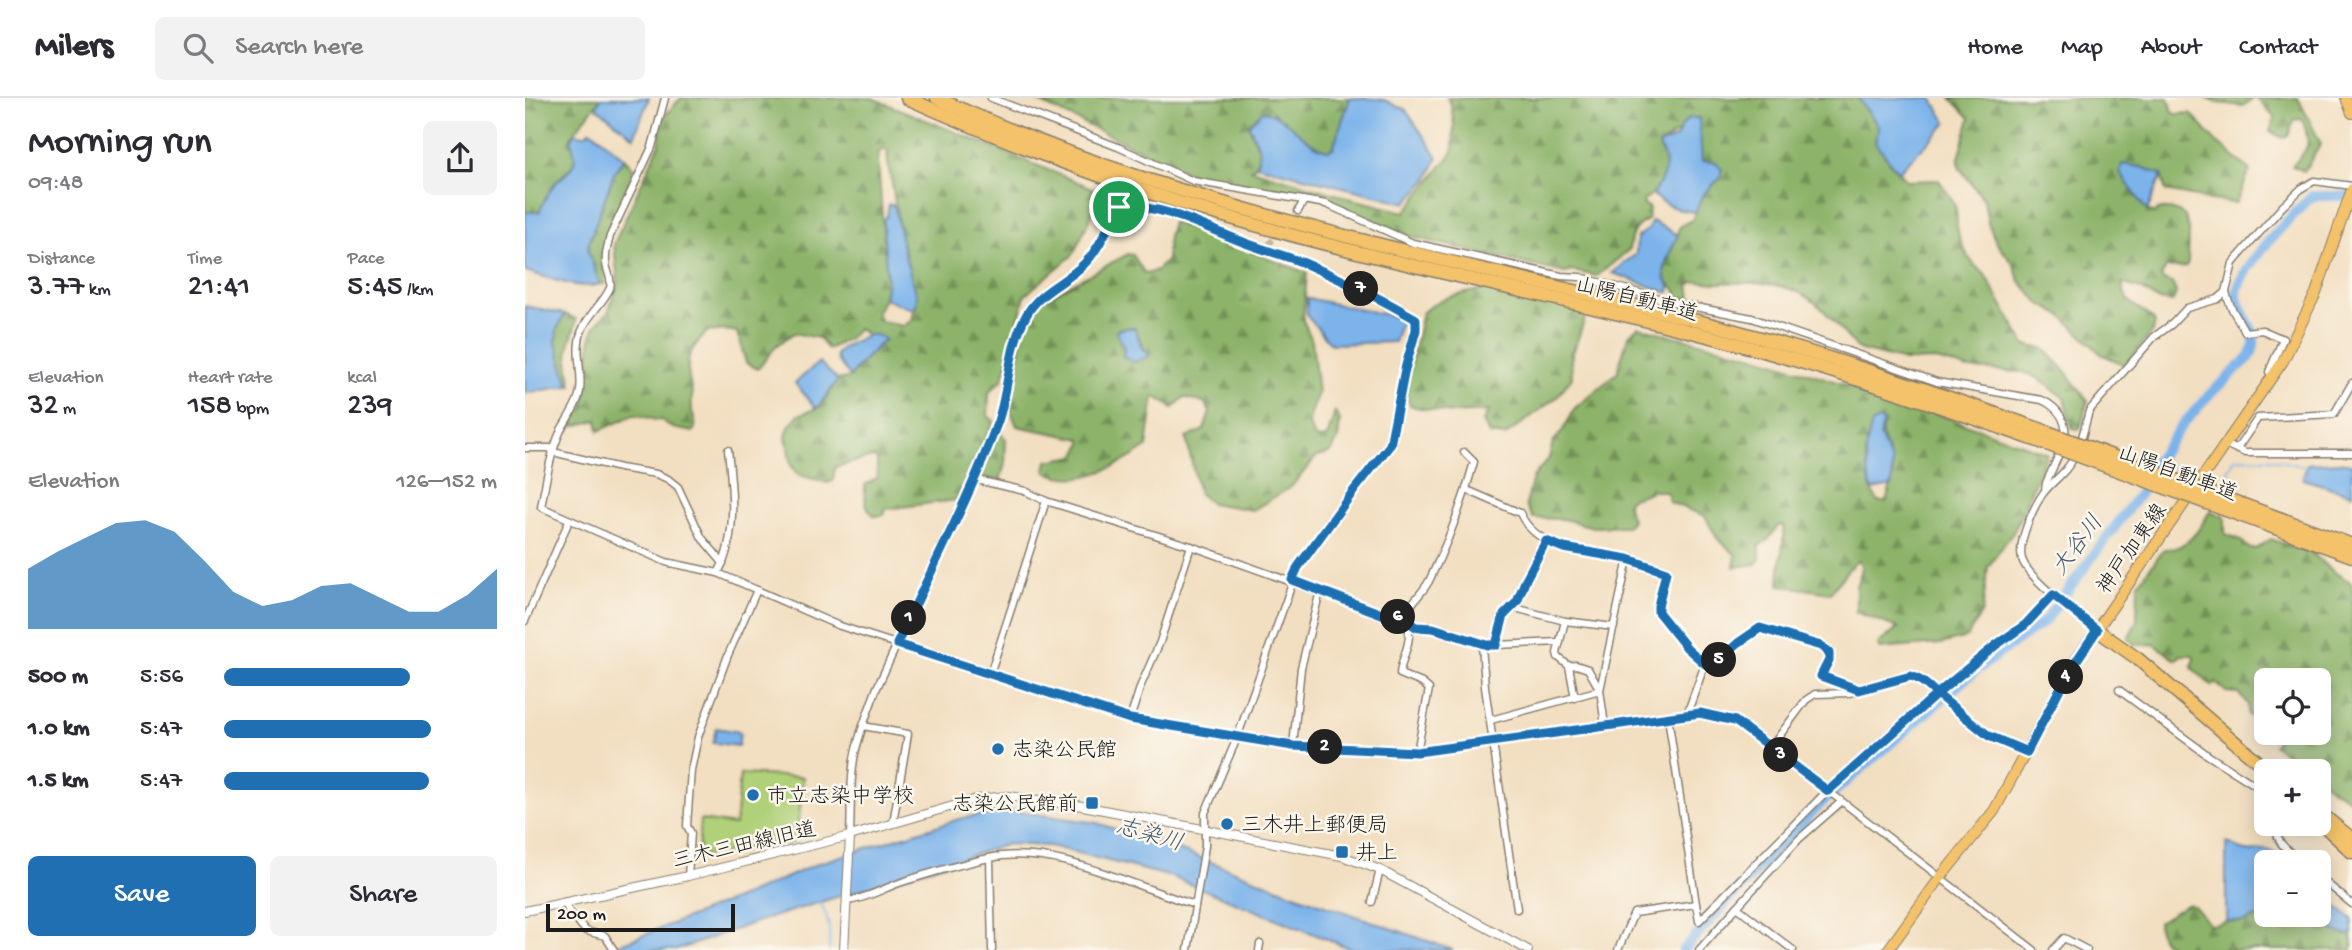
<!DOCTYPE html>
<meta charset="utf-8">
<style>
body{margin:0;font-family:"Gochi Hand","Klee One",sans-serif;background:#f2f2f3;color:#2b2b33;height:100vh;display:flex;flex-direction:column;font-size:26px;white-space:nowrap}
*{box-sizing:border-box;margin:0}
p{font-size:23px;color:#7c7c81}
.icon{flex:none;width:38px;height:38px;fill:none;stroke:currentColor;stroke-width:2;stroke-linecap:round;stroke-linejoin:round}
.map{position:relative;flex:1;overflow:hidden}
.panel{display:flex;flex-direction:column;background:#fff;width:525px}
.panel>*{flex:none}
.controls{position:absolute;left:1729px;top:570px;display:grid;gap:14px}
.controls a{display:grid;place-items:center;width:77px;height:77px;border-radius:10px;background:#fff;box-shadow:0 4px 18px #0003;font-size:35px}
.scale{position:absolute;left:21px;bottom:18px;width:189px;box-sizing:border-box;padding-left:7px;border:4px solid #1c1c1c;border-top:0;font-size:19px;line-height:24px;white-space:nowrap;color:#1c1c1c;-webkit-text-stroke:5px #fbf7ec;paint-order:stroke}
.pin{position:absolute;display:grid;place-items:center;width:60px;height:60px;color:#fff;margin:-30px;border:4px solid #fff;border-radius:50%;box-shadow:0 2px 7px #0007}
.km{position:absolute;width:35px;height:35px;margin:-18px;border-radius:50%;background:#222;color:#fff;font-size:19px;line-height:35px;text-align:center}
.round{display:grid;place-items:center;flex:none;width:74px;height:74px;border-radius:10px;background:#f2f2f3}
.head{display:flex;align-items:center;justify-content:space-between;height:119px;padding:0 28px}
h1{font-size:38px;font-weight:600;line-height:52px}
.stats{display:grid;grid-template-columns:repeat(3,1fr);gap:10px;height:119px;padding:7px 28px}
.stats div{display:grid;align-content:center}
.stats b{font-size:30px;font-weight:600}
.stats small{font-size:19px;font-weight:400}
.stats p{font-size:19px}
.chart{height:196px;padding:14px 28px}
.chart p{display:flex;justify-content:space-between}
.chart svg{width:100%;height:126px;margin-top:7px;fill:#1f6fb2;opacity:.7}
.cta{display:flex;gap:14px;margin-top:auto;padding:14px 28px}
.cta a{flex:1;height:80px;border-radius:10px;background:#1f6fb2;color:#fff;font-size:28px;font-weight:600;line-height:80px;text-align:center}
.cta a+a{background:#f2f2f3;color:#2b2b33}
ul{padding:0 28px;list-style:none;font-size:23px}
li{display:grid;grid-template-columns:112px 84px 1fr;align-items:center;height:52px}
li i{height:18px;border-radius:9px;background:#1f6fb2}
header{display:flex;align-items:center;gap:42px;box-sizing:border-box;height:98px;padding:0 35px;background:#fff;border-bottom:2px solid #e1e1e2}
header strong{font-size:33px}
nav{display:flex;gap:38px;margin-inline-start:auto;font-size:24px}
.search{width:490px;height:63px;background:#f2f2f3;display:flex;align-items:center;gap:18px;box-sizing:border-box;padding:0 24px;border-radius:10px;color:#7c7c81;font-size:26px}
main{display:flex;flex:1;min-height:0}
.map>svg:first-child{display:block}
.green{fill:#b0d179;stroke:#66764a;stroke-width:2}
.forest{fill:url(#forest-firs);stroke:#546842;stroke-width:2;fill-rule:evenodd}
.water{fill:#7bb3eb;stroke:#4c6884;stroke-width:2}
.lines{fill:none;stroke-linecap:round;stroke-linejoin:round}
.stream{stroke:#7bb3eb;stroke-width:2}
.river{stroke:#7bb3eb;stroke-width:10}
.minor-tunnel{stroke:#c7b79f;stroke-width:6;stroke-dasharray:6 3;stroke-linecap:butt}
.minor-casing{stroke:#877d6e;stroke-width:9}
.tertiary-casing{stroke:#877d6e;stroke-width:10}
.primary-casing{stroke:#877d6e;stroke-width:12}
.motorway-casing{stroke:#877d6e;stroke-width:15}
.minor{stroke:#fff;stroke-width:6}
.tertiary{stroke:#fff;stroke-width:8}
.primary{stroke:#f3c26a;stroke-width:10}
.motorway{stroke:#f3c26a;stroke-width:12}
.motorway-bridge-casing{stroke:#877d6e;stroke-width:15;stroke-linecap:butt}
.motorway-bridge{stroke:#f3c26a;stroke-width:12}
.route-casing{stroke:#fff;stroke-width:14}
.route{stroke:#1f6fb2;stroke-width:9}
.poi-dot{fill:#1f6fb2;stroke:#fbf7ec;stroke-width:2.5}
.labels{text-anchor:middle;stroke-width:5;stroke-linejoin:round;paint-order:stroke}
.street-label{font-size:21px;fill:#1c1c1c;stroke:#fbf7ec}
.poi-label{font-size:21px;fill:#1c1c1c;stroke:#fbf7ec;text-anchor:start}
.water-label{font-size:23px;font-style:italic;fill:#42586f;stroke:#fbf7ec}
</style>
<header>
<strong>Milers</strong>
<div class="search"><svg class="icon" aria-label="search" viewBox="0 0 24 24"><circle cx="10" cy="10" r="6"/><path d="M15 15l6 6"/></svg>Search here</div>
<nav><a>Home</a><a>Map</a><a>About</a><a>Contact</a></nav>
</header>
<main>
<section class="panel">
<div class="head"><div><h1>Morning run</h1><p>09:48</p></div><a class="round"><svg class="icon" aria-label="share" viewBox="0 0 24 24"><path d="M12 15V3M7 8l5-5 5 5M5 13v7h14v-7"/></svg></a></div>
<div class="stats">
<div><p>Distance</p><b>3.77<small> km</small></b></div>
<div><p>Time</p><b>21:41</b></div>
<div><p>Pace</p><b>5:45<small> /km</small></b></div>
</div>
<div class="stats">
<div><p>Elevation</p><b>32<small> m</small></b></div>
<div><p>Heart rate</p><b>158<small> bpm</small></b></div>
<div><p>kcal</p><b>239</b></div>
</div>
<div class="chart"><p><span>Elevation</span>126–152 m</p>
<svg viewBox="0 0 160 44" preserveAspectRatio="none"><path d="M0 44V23L10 17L20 12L30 7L40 6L50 10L60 20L70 31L80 36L90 34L100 29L110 28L120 33L130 38L140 38L150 32L160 23V44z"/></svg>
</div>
<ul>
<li><b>500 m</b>5:56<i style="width:68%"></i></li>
<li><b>1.0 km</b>5:47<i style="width:76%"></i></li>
<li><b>1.5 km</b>5:47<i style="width:75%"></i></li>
</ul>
<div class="cta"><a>Save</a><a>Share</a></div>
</section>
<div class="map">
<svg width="1827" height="852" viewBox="0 0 1827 852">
<defs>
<pattern id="forest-firs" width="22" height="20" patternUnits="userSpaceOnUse" patternTransform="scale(1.75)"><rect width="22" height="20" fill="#8cb369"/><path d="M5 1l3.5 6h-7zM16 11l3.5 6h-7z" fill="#729156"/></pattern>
</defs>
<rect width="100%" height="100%" fill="#fbf7ec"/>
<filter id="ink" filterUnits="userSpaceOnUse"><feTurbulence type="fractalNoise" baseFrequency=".0143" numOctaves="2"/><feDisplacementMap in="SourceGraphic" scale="14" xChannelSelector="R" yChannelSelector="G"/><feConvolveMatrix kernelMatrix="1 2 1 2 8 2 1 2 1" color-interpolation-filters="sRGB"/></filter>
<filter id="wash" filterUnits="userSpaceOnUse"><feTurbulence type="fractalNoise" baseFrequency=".00686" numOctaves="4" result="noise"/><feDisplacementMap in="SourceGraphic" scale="28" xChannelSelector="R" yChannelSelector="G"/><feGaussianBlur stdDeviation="1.57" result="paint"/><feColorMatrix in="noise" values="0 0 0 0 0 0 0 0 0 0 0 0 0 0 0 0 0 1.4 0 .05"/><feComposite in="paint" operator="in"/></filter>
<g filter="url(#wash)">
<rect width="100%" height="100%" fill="#f2dec0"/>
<polygon class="green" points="215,676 278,679 272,740 266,745 203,753 197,757 173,757 175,722 210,727"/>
<g class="forest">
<polygon points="0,0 76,0 46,39 45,43 51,56 49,66 29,86 14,114 0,114"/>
<path d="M156 0H347L577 94 548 157 500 197 478 281 464 294 463 318 469 323 431 402 361 411 359 417 350 418C339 411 340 398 340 387L352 380V361L348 359 310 369 308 383 303 385 273 377 266 367 261 338 264 329 273 317 295 309 313 282 326 279C329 270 350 250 359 243L352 237H342L333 231 323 241 303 251 294 240 269 235 252 247 233 271 221 265 212 234 201 232 182 234C161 256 160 260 166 290 168 297 166 305 167 313 169 322 173 326 168 334L148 330 136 322C125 323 118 316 108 317L74 333 72 322 46 329 49 318 59 311 66 238 70 228 83 214 93 185 89 146 134 47 137 21ZM358 51 363 54C361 66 367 80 368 92 371 112 374 132 379 152 384 175 394 199 387 222L378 228 355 223 352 214 359 200 362 184 353 64 354 54Z"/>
<path d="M506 0H825L808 50 804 52C792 52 758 24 748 14L725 32 735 53 731 67 726 71 831 102 880 114 928 54 929 27 926 6 922 0H1333L1354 29 1350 44 1373 74 1383 83 1414 82C1419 90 1425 97 1429 106 1433 113 1431 120 1432 128 1434 144 1445 167 1459 175L1500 247 1519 251 1537 269 1563 303 1555 330 1550 332 1547 329 1539 300 1513 280 1498 274 1444 271 1411 262 1380 263 1336 252 1331 249C1319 236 1307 220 1294 208 1268 183 1228 184 1195 185 1183 186 1173 180 1164 187L1166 199 1154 200 1150 191 1139 182 1138 175 1155 128 1167 122 1177 97 1195 80 1177 63 1173 20 1134 47C1135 53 1139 58 1140 63 1142 81 1132 93 1118 103L1119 107 1124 109 1123 122C1108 128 1106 137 1104 152L1072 178 1048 173 1040 175 883 138 797 100 669 78Z"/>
<path d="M1426 0H1644L1648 14 1651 16 1666 15 1690 43 1725 72 1711 105C1687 104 1664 97 1641 93L1636 77 1622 113 1630 114C1640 107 1651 112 1660 118L1664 133 1663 165 1661 169 1641 170 1636 178 1638 182 1647 185 1651 194 1648 204 1633 202 1616 191 1597 185C1601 212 1618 207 1630 224L1628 233 1600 267 1576 256 1538 219 1513 204 1494 182 1489 167 1471 144 1463 125 1459 102 1434 69V60L1445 20Z"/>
<polygon points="1680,0 1729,0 1718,8 1693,5"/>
<path d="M1731 0H1773L1796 46 1779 73 1767 68C1786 49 1786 45 1777 21L1769 22 1763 38 1758 40 1745 33 1750 19Z"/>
<polygon points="99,60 108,69 107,79 75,158 80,177 80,186 75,186 63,153 64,144 90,73"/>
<path d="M647 124 782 175 778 222 787 243 793 295 786 313 784 327 790 340 799 341 803 337 810 314 815 322 813 341 806 354 791 359 766 389 728 412 686 405 674 396 661 340 679 332 685 314 680 305 659 299 648 310 629 298 622 349C595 368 552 391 520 373L522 363 550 358 557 346V341L492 328 485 311V301L498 236 515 203 603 156 608 157 618 173 622 176 632 172 642 162 643 138ZM607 229C616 236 614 248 624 256L609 264 598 258 599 251 593 231Z"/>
<path d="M961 191 1062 214 1046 261 1047 279 1032 299 980 338 964 336 958 323 964 313 928 315 890 309 885 307 880 294 897 215C915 198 937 196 961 191Z"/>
<path d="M40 216 51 221C51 230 47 236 45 244 41 258 44 274 47 287L44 288 31 245 32 231Z"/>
<path d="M1113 229 1226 257 1384 306 1522 355 1490 431 1463 469 1457 514 1442 539 1416 546 1354 551 1353 546 1373 530 1331 514V489L1337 471 1334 462C1320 471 1315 485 1305 495L1254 487C1254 467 1260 446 1258 427L1253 428 1243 442 1235 447V460L1231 466 1209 469 1211 457 1192 440 1180 418 1144 404 1143 396 1139 393H1126C1119 398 1111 397 1103 402L1102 406 1107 422 1102 428 1068 429 1039 421 1008 420 1001 407 1008 379 1024 360 1028 344 1038 333 1049 311 1092 275 1103 238ZM1358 325C1354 344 1362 346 1366 364 1370 377 1365 391 1361 404H1353L1345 388Z"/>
<polygon points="474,334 481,341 480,365 475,383 456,380 455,372"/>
<path d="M1685 413 1700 419V436L1714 441 1725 451H1731L1746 441 1788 456 1809 474 1827 485V702L1807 691 1794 679V674H1788L1749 647 1752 641 1748 635H1794V583H1741V616L1726 618 1723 617V606L1713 595 1701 594 1691 584 1687 588 1667 570 1669 560 1668 557H1656L1651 562 1629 546 1610 547 1603 540 1612 523 1613 486 1639 451C1662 453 1675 431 1685 413Z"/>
<path d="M1663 806 1670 809 1684 826 1688 827 1701 823 1719 824 1741 815V817C1755 817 1774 814 1787 817 1804 821 1806 837 1827 837V852H1659C1640 846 1634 845 1633 824Z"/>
</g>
<g class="water">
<polygon points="76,0 124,0 109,39 71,9"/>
<path d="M825 0C836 0 848 0 859 2 868 5 869 9 880 11L913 59 903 81 881 105 731 67 735 53 724 26 738 13C761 16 783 51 804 52L808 50Z"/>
<polygon points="1333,0 1407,0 1422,25 1373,74 1350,44 1354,29"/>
<path d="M1164 20H1174L1177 63 1191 64 1197 71 1195 80 1177 97 1171 114C1155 113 1139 107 1127 96 1135 86 1144 72 1138 58 1137 54 1135 51 1134 47L1151 40 1157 27Z"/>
<path d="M66 32 99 60 90 73 64 144 63 153 75 186C53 193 22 179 0 173V114H14C18 105 22 96 28 88 34 80 44 76 48 67 55 54 40 45 50 35L59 37Z"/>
<polygon points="1597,66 1617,69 1637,77 1622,113 1595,75"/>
<polygon points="364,106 368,107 370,111 379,155 392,198 391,209 387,211 359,200 362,184 358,122 362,118"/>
<path d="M1127 123 1153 137C1147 151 1131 175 1145 187L1144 195 1087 175 1111 156 1112 139 1123 131Z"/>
<polygon points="782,200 877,220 869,244 806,246 782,218"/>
<polygon points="0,208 40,216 32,231 31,245 44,288 0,295"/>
<polygon points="600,230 610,230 617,250 624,258 609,264 598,258 599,251 591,233"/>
<path d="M342 237H352L360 241C351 251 330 268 326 279L312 262 311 257 317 250Z"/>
<polygon points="294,264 313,282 291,311 270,285"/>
<polygon points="1355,321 1358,325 1355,339 1367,364 1367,388 1348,392 1345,388 1341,359 1342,344 1347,326"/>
<polygon points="1814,364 1827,366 1827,396 1778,381 1782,366"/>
<polygon points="191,630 215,634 213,648 188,645"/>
<polygon points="482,712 572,725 665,756 780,800 928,852 829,852 647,779 525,748 483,746 234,823 152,852 80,852 226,795 294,765 434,721"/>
<path d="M1701 744C1707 746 1710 750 1716 752 1741 759 1734 740 1762 765H1741V815L1719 824 1701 823Z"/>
<path d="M1794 794 1827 821V837C1810 837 1802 826 1789 817H1794Z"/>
</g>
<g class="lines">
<g class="stream">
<polyline points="1632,362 1665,376"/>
<polyline points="1702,375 1710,360 1747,361 1781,369"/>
<path d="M294 803C305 820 305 833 304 852"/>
</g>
<path class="river" d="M1158 852 1258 744 1300 702 1450 573 1520 523 1615 395 1629 366 1658 326 1686 295 1725 259C1739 232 1713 220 1712 197 1711 172 1768 117 1787 98H1827"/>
</g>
</g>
<g filter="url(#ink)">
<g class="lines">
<polyline class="minor-tunnel" points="744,146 754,134"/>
<defs>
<g id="minor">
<path d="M140 0 127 49 85 138C83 147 80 154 81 164 81 173 88 181 85 190 79 204 64 216 58 230 48 251 58 271 55 293 53 307 43 319 36 332 25 356 21 383 16 409L141 464 193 475 312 527 605 621 665 632 768 648 892 654 1175 615 1210 623 1231 637 1509 852"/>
<path d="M466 0 593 49 668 83 801 106 888 145 1036 178 1055 179 1155 206 1227 220 1412 284 1517 302C1534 310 1543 324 1540 342"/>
<polyline points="773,113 779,103"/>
<path d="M1701 194C1705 212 1712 218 1720 234L1737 232 1758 241 1744 274 1748 278"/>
<polyline points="1555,347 1564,313 1629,239 1647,226 1662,210 1693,201 1701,194 1708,165 1757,109 1777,90 1789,83 1827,88"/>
<polyline points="1702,347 1720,355 1827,355"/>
<polyline points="0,350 25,350 28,354 95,370 131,376 143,381 153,389 177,440 198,465 193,475"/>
<polyline points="1712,351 1733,320 1809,316 1827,285"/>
<path d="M1550 357C1543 373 1530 381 1519 394 1509 408 1492 444 1497 461 1503 481 1554 518 1572 532"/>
<polyline points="448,381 500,393 521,403 666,448 862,518 876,519 891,529 908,530 962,547 971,547 979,517 992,504 1001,481 1022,442"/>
<path d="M942 392 995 415C1012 454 1064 453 1099 461 1113 463 1127 469 1141 474L1133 508V514L1162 550 1180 566"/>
<polyline points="1520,393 1521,385 1536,352"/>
<path d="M198 465C212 428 207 390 203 352"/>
<polyline points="986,509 1040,523 1089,529"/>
<polyline points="0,523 44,423"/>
<polyline points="1040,523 1032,555 1033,559 1044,568 1050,600"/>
<polyline points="957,546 960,589 992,811"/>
<polyline points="971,547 1035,544"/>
<path d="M1180 566 1192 564 1213 545 1235 530 1296 548 1305 555C1304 564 1298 570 1296 578L1334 592"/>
<polyline points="465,576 521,403"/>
<polyline points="1594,592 1684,658 1741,694"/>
<polyline points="1162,616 1180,566"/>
<polyline points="605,621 616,587 635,544 666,448"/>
<polyline points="966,622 1075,592 1063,571 1051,567 1044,568"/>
<polyline points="338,628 383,636 368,725"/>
<polyline points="1080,628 1075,592 1103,461"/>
<polyline points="768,648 776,570 795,493"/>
<polyline points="1246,649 1281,602 1290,596 1324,595 1386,578 1393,580 1464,638 1497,650 1502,654"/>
<path d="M892 654 904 591 897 585 875 576C876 561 885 549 884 534 884 526 882 520 884 512 888 501 900 493 905 481 923 444 938 404 949 364L939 354"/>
<path d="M1754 726C1746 744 1766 754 1778 765"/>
<path d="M325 738C326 713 325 686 329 661 333 637 343 615 351 592L448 381 474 321 493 235 501 217 510 203 558 167 569 154 594 109C637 105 679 129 718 144 738 152 759 157 779 165 817 182 855 199 891 221V232L880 271 865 347 829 391 773 469 712 640 680 715V748L663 852"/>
<polyline points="465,760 467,852"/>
<polyline points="163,778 166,735 162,728 166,672 173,639 203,557 232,492"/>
<polyline points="1794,779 1827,806"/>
<path d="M322 803C341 801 359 790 377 784 405 775 436 766 464 760 530 746 607 788 670 807"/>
<polyline points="40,804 43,812 61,833 80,838 89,852"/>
<polyline points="847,804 855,772"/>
<polyline points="1171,806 1174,823 1302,693 1360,640 1470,547 1500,527 1528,497"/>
<polyline points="734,852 735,846"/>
<polyline points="1093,852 1109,815 1171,806 1143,619"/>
<polyline points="1174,852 1212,809"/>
<polyline points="1268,852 1212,809 1274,741 1316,704"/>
<polyline points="1528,852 1539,840 1562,852"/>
</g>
<g id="tertiary">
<polyline points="0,813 163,778 325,738 452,701 483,698 558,708 817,758 855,772 1003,852"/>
<polyline points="319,852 325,738"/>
</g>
<g id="primary">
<polyline points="1821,0 1827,15"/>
<polyline points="1363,852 1415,780 1469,713 1550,563 1758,263 1791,195 1827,91"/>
</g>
<g id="motorway">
<path d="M382 0C487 47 595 88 706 120 856 164 1011 194 1163 233 1283 263 1399 302 1516 344"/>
<path d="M412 0C653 112 910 157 1165 221 1285 251 1403 292 1520 333"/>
<polyline points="1705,402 1827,447"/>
<polyline points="1701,412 1827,458"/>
<polyline points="1572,532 1613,561 1745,674"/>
<polyline points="1794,714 1827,741"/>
<polyline points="1794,723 1827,754"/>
</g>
</defs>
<use href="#minor" class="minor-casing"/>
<use href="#tertiary" class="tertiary-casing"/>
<use href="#primary" class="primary-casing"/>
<use href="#motorway" class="motorway-casing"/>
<use href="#minor" class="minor"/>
<use href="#tertiary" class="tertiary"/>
<use href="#primary" class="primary"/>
<use href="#motorway" class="motorway"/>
<defs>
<g id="motorway-bridge">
<polyline points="1520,333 1705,402"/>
<polyline points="1516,344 1701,412"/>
</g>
</defs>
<use href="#motorway-bridge" class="motorway-bridge-casing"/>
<use href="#motorway-bridge" class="motorway-bridge"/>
</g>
</g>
<g class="lines" filter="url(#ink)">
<defs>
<path id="route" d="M594 109C583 128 574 152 558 167 540 185 515 193 502 216 483 248 485 288 473 323 445 399 406 472 372 546L605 621 768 648 892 654 1175 615 1210 623 1303 693 1412 596 1471 547 1500 527 1528 497 1572 532 1542 577 1502 654 1464 638 1413 597C1405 590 1397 581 1386 578L1334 592 1296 578 1304 562V555L1296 548 1235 530 1213 545 1192 564 1180 566 1162 550 1133 514V508L1141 474 1103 461 1039 450 1021 443 1001 481 992 504 979 517 971 547H962L908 530 891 529 876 519 862 518 767 482 773 469 830 391 865 347 880 271 891 232V221C855 200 818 182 779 165 759 157 738 152 718 144 679 129 636 105 594 109"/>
</defs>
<use href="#route" class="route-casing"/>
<use href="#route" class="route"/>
</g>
<g class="poi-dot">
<circle cx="473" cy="651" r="7"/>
<circle cx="228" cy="697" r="7"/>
<rect x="560" y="698" width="14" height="14" rx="3.5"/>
<circle cx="702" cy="726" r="7"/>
<rect x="810" y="747" width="14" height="14" rx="3.5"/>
</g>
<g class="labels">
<g class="street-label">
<text transform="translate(1112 200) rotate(14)" y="7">山陽自動車道</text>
<text transform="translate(1653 374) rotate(20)" y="7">山陽自動車道</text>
<text transform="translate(1606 450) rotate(-55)" y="7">神戸加東線</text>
<text transform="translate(219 746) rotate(-13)" y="7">三木三田線旧道</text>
</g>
<g class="poi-label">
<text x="487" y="658">志染公民館</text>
<text x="242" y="704">市立志染中学校</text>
<text x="553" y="712" text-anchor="end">志染公民館前</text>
<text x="716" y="733">三木井上郵便局</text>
<text x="831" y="761">井上</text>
</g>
<g class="water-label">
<text transform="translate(1551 446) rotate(-53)" y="8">大谷川</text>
<text transform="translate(625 735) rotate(16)" y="8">志染川</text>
</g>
</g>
</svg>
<div class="controls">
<a><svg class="icon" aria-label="locate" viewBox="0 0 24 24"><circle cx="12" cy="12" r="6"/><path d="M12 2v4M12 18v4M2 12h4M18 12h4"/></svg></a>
<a>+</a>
<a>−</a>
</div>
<div class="scale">200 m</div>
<div class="pin" style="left:594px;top:109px;background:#1e9e55"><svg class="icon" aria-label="arrive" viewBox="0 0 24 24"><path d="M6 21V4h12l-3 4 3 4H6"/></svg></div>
<b class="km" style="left:384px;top:520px">1</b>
<b class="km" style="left:800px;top:649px">2</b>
<b class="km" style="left:1256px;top:657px">3</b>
<b class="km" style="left:1541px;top:579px">4</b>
<b class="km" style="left:1194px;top:562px">5</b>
<b class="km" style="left:873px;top:519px">6</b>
<b class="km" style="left:836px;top:191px">7</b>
</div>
</main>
